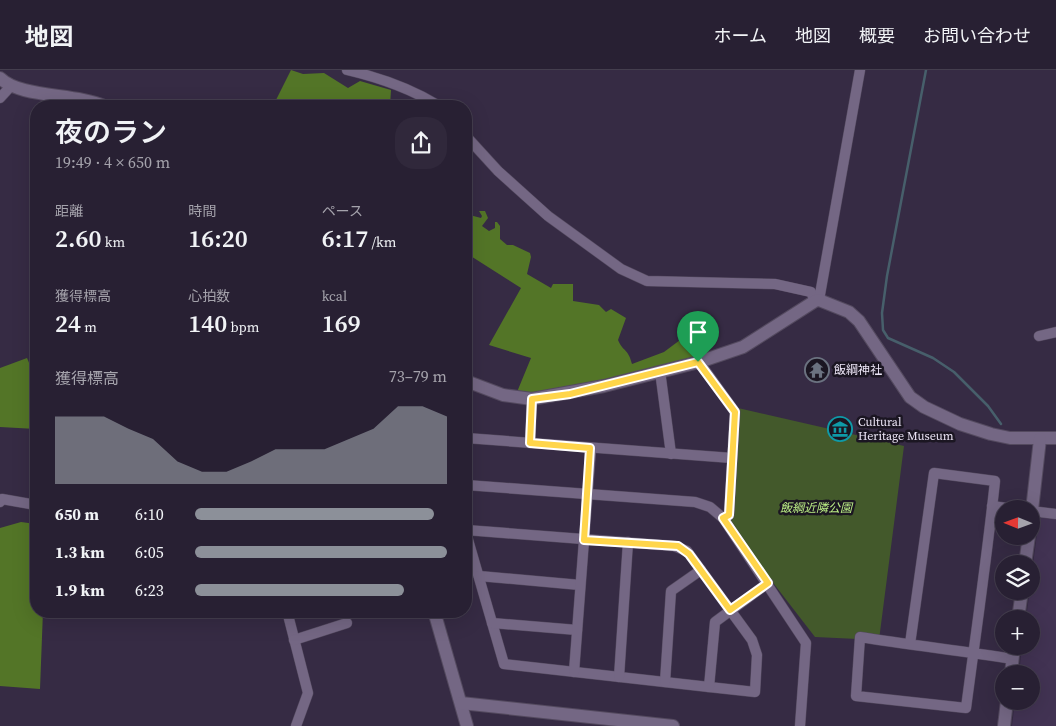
<!DOCTYPE html>
<html lang="ja">
<meta charset="utf-8">
<style>
body{margin:0;font-family:"Source Serif 4","Noto Sans JP",serif;background:#30283b;color:#f1f3f6;height:100vh;display:flex;flex-direction:column;font-size:19px;white-space:nowrap}
*{box-sizing:border-box;margin:0}
p{font-size:16px;color:#a5a3ac}
.icon{flex:none;width:28px;height:28px;fill:none;stroke:currentColor;stroke-width:2;stroke-linecap:round;stroke-linejoin:round}
.map{position:relative;flex:1;overflow:hidden}
.details{position:absolute;left:30px;top:30px;width:442px;height:518px;display:flex;flex-direction:column;background:#282033;border-radius:20px;box-shadow:0 5px 20px #0002,0 0 0 1px #443e4e}
.details>*{flex:none}
.needle{width:32px;rotate:271deg}
.controls{position:absolute;left:995px;top:430px;display:grid;gap:10px}
.controls a{display:grid;place-items:center;width:45px;height:45px;border-radius:50%;background:#282033;box-shadow:0 5px 20px #0002,0 0 0 1px #443e4e;font-size:25px}
.pin{position:absolute;display:grid;place-items:center;width:42px;height:42px;color:#fff;margin:-51px -21px;border-radius:50% 50% 50% 0;rotate:-45deg;box-shadow:0 0 5px #0007}
.pin .icon{rotate:45deg}
.round{display:grid;place-items:center;flex:none;width:52px;height:52px;border-radius:20px;background:#30283b}
.summary{display:flex;align-items:center;justify-content:space-between;height:85px;padding:0 25px}
h1{font-size:28px;font-weight:600;line-height:38px}
.metrics{display:grid;grid-template-columns:repeat(3,1fr);gap:8px;height:85px;padding:5px 25px}
.metrics div{display:grid;align-content:center}
.metrics b{font-size:25px;font-weight:600}
.metrics small{font-size:14px;font-weight:400}
.metrics p{font-size:14px}
.chart{height:140px;padding:10px 25px}
.chart p{display:flex;justify-content:space-between}
.chart svg{width:100%;height:90px;margin-top:5px;fill:#8c9099;opacity:.7}
ul{padding:0 25px;list-style:none;font-size:16px}
li{display:grid;grid-template-columns:80px 60px 1fr;align-items:center;height:38px}
li i{height:12px;border-radius:6px;background:#8c9099}
header{display:flex;align-items:center;gap:30px;box-sizing:border-box;height:70px;padding:0 25px;background:#282033;border-bottom:1px solid #443e4e}
header strong{font-size:24px}
nav{display:flex;gap:28px;margin-inline-start:auto;font-size:18px}
.map>svg:first-child{display:block}
.built{fill:#423353}
.green{fill:#43592b}
.forest{fill:#537527}
.lines{fill:none;stroke-linecap:round;stroke-linejoin:round}
.stream{stroke:#475f6b;stroke-width:2.5}
.minor-casing{stroke:#544a5f;stroke-width:11}
.tertiary-casing{stroke:#544a5f;stroke-width:14}
.minor{stroke:#746784;stroke-width:10}
.tertiary{stroke:#746784;stroke-width:12}
.route-casing{stroke:#fff;stroke-width:10}
.route{stroke:#ffd54a;stroke-width:6}
.labels{text-anchor:middle;stroke-width:5;stroke-linejoin:round;paint-order:stroke}
.poi-label{font-size:12px;fill:#ece5f6;stroke:#1b1622;text-anchor:start}
.park-label{font-size:12px;font-style:italic;fill:#bbee85;stroke:#1b1622}
</style>
<header>
<strong>地図</strong>
<nav><a>ホーム</a><a>地図</a><a>概要</a><a>お問い合わせ</a></nav>
</header>
<div class="map">
<svg width="1056" height="656" viewBox="0 0 1056 656">
<rect width="100%" height="100%" fill="#362b44"/>
<polygon class="built" points="1042,446 1056,448 1056,656 1012,656 1015,631 1031,631 1031,604 1019,604 1022,576 1031,576 1031,549 1026,549 1039,448"/>
<polygon class="green" points="738,338 904,376 879,570 815,567 723,448 730,446"/>
<g class="forest">
<polygon points="291,0 303,4 324,3 348,18 360,11 391,20 390,36 279,36 275,32"/>
<path d="M479 141H485L488 148 482 156 489 161 495 158V152H497L500 156V169L507 175H513L530 183 531 187 527 204 551 218 553 214H573V231L599 235 606 242 611 239 626 248 618 270C623 282 628 278 632 294L664 282 680 270 694 282 695 287 622 306 533 323 517 322 531 288 489 275 521 218 466 183V144L481 148 482 146Z"/>
<polygon points="27,288 36,309 36,359 0,357 0,298"/>
<polygon points="21,452 36,454 36,541 43,541 40,619 0,616 0,458"/>
</g>
<g class="lines">
<polyline class="stream" points="926,0 887,206 882,243 883,260 888,268 933,288 954,302 988,336 1001,354"/>
<defs>
<g id="minor">
<path d="M347 0C381 8 410 18 439 36"/>
<polyline points="0,28 10,17"/>
<polyline points="466,66 498,101 548,146 621,199 647,211 775,214 811,222 815,231"/>
<polyline points="819,230 860,0"/>
<polyline points="1039,266 1056,262"/>
<polyline points="699,292 735,342 729,445 723,448"/>
<polyline points="660,301 671,384"/>
<polyline points="466,368 732,388"/>
<polyline points="530,373 532,329"/>
<polyline points="466,415 695,432 710,437 723,448 806,573 800,656"/>
<polyline points="0,432 2,429 36,435"/>
<polyline points="992,436 1014,439"/>
<polyline points="1031,441 1056,444"/>
<polyline points="466,460 674,476 687,481 752,570 757,585 755,622 709,617"/>
<polyline points="466,463 504,594 709,617 715,552 768,513"/>
<polyline points="479,506 580,515"/>
<polyline points="287,541 308,623 296,656"/>
<polyline points="492,553 577,560"/>
<polyline points="294,570 347,553"/>
<path d="M910 574 934 403 995 411C987 487 976 562 966 638L856 626 860 567C911 575 962 581 1013 589"/>
<polyline points="574,602 591,378"/>
<polyline points="619,607 628,472"/>
<polyline points="665,612 671,521 701,500"/>
</g>
<g id="tertiary">
<path d="M0 8C20 28 75 23 104 36"/>
<polyline points="466,311 503,325 532,329 604,316 699,292 743,277 815,231 819,230 849,242 859,251 910,327 924,337 960,354 991,364 1010,368 1056,368"/>
<polyline points="1031,449 1040,369"/>
<polyline points="1025,494 1029,466"/>
<polyline points="434,541 467,656"/>
<polyline points="1018,549 1022,521"/>
<polyline points="1011,604 1014,576"/>
<polyline points="461,633 673,656"/>
<polyline points="1004,656 1007,631"/>
</g>
</defs>
<use href="#minor" class="minor-casing"/>
<use href="#tertiary" class="tertiary-casing"/>
<use href="#minor" class="minor"/>
<use href="#tertiary" class="tertiary"/>
</g>
<g class="lines">
<defs>
<polygon id="route" points="698,292 735,342 729,445 723,448 768,513 730,540 689,484 678,476 584,470 590,378 530,373 532,329 570,324"/>
</defs>
<use href="#route" class="route-casing"/>
<use href="#route" class="route"/>
</g>
<defs>
<symbol id="temple-ring" viewBox="-11 -11 22 22"><circle r="9.5" fill="#1b1622" stroke="#6b7280" stroke-width="1.5"/><path d="M0-6L5-2H3V0L6.5 2.5H4V6H1.5V3h-3V6H-4V2.5H-6.5L-3 0V-2H-5Z" fill="#6b7280"/></symbol>
<symbol id="museum-ring" viewBox="-11 -11 22 22"><circle r="9.5" fill="#1b1622" stroke="#0f9aa8" stroke-width="1.5"/><path d="M0-6L6-3V-2H-6V-3ZM-5-1h2V3h-2ZM-1-1h2V3h-2ZM3-1h2V3H3ZM-6 4H6V6H-6Z" fill="#0f9aa8"/></symbol>
</defs>
<g fill-rule="evenodd">
<use href="#temple-ring" x="803" y="286" width="28" height="28"/>
<use href="#museum-ring" x="826" y="345" width="28" height="28"/>
</g>
<g class="labels">
<g class="poi-label">
<text x="834" y="304">飯綱神社</text>
<text x="858" y="356">Cultural<tspan x="858" dy="14">Heritage Museum</tspan></text>
</g>
<g class="park-label">
<text x="816" y="442">飯綱近隣公園</text>
</g>
</g>
</svg>
<div class="controls">
<a><svg class="needle" viewBox="-14 -14 28 28"><path d="M0-13l5 13h-10z" fill="#e53935"/><path d="M0 13l5-13h-10z" fill="#a5a3ac"/></svg></a>
<a><svg class="icon" aria-label="layers" viewBox="0 0 24 24"><path d="M12 4l9 5-9 5-9-5zM3 14l9 5 9-5"/></svg></a>
<a>+</a>
<a>−</a>
</div>
<div class="pin" style="left:698px;top:292px;background:#1e9e55"><svg class="icon" aria-label="arrive" viewBox="0 0 24 24"><path d="M6 21V4h12l-3 4 3 4H6"/></svg></div>
<section class="details">
<div class="summary"><div><h1>夜のラン</h1><p>19:49 · 4 × 650 m</p></div><a class="round"><svg class="icon" aria-label="share" viewBox="0 0 24 24"><path d="M12 15V3M7 8l5-5 5 5M5 13v7h14v-7"/></svg></a></div>
<div class="metrics">
<div><p>距離</p><b>2.60<small> km</small></b></div>
<div><p>時間</p><b>16:20</b></div>
<div><p>ペース</p><b>6:17<small> /km</small></b></div>
</div>
<div class="metrics">
<div><p>獲得標高</p><b>24<small> m</small></b></div>
<div><p>心拍数</p><b>140<small> bpm</small></b></div>
<div><p>kcal</p><b>169</b></div>
</div>
<div class="chart"><p><span>獲得標高</span>73–79 m</p>
<svg viewBox="0 0 160 44" preserveAspectRatio="none"><path d="M0 44V11L10 11L20 11L30 17L40 22L50 33L60 38L70 38L80 33L90 27L100 27L110 27L120 22L130 17L140 6L150 6L160 11V44z"/></svg>
</div>
<ul>
<li><b>650 m</b>6:10<i style="width:95%"></i></li>
<li><b>1.3 km</b>6:05<i style="width:100%"></i></li>
<li><b>1.9 km</b>6:23<i style="width:83%"></i></li>
</ul>
</section>
</div>
